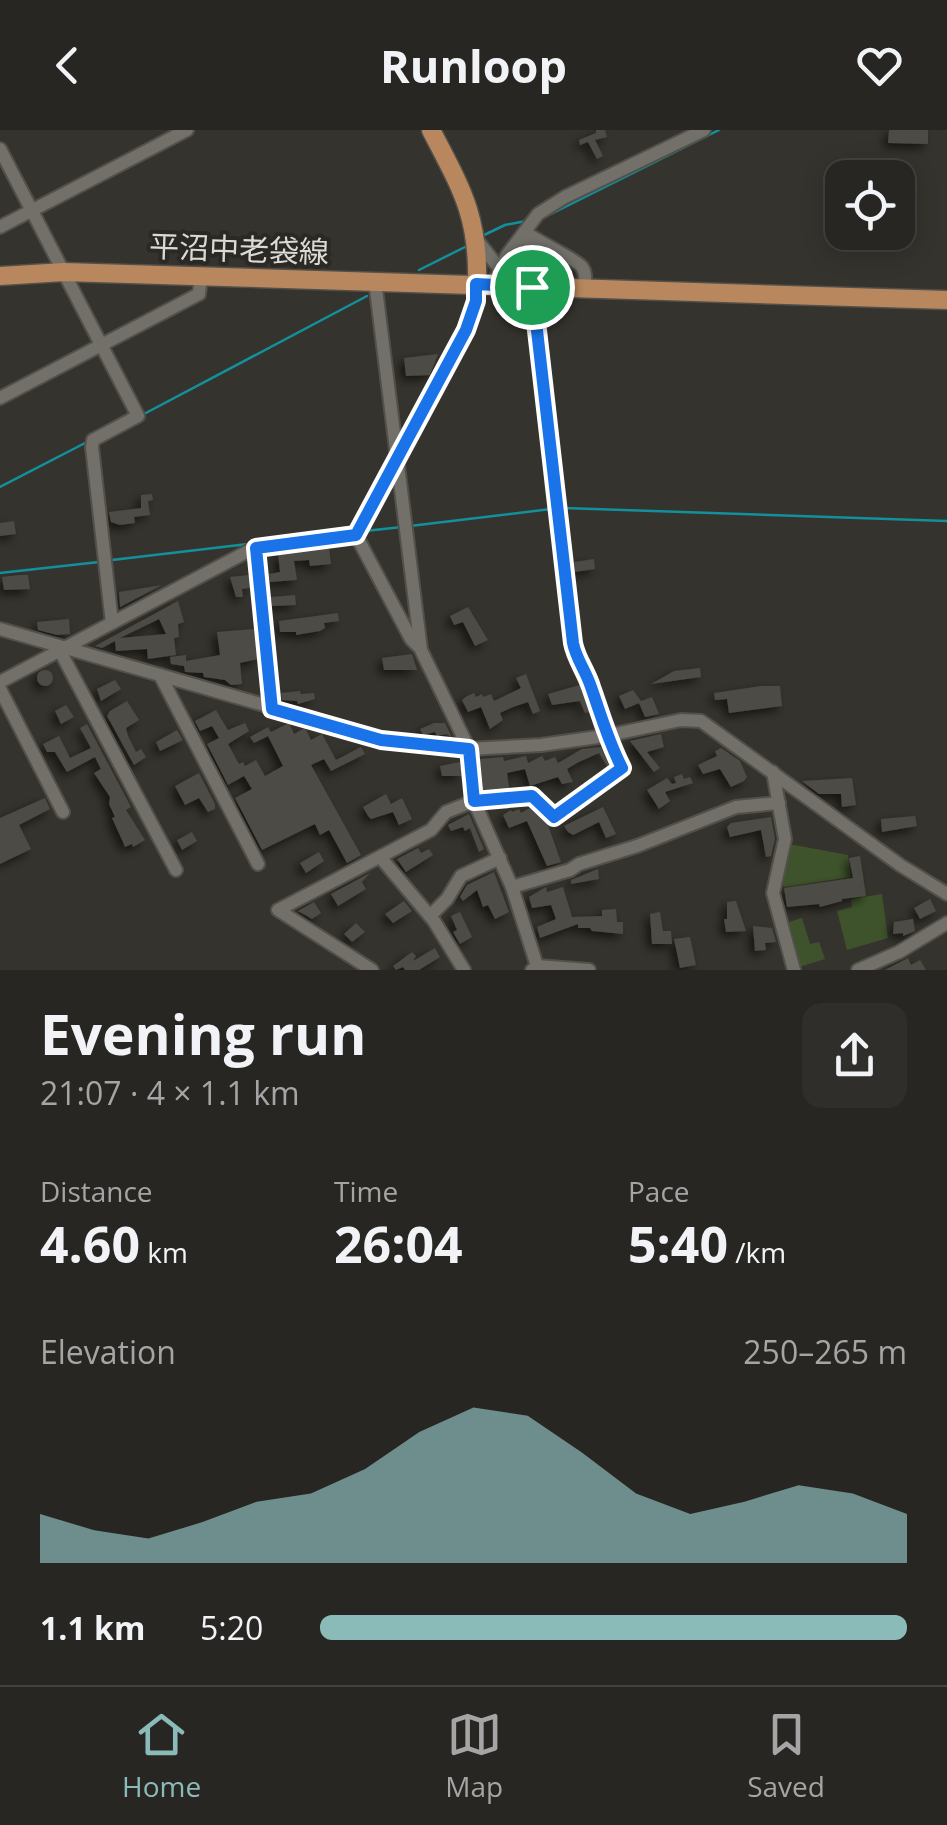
<!DOCTYPE html>
<meta charset="utf-8">
<style>
body{margin:0;font-family:"Open Sans","Noto Sans JP",sans-serif;background:#302e2a;color:#f1f3f6;height:100vh;display:flex;flex-direction:column;font-size:38px;white-space:nowrap}
*{box-sizing:border-box;margin:0}
p{font-size:32px;color:#a5a5a5}
.icon{flex:none;width:55px;height:55px;fill:none;stroke:currentColor;stroke-width:2;stroke-linecap:round;stroke-linejoin:round}
.map{position:relative;height:840px;overflow:hidden}
.panel{display:flex;flex-direction:column;background:#282622;flex:1}
.panel>*{flex:none}
.tools{position:absolute;left:825px;top:30px;display:grid;gap:20px}
.tools a{display:grid;place-items:center;width:90px;height:90px;border-radius:20px;background:#282622;box-shadow:0 5px 25px #0003,0 0 0 2px #444340;font-size:50px}
.pin{position:absolute;display:grid;place-items:center;width:85px;height:85px;color:#fff;margin:-42px;border:5px solid #fff;border-radius:50%;box-shadow:0 2px 10px #0007}
.round{display:grid;place-items:center;flex:none;width:105px;height:105px;border-radius:20px;background:#302e2a}
.overview{display:flex;align-items:center;justify-content:space-between;height:170px;padding:0 40px}
h1{font-size:55px;font-weight:700;line-height:75px}
.figures{display:grid;grid-template-columns:repeat(3,1fr);gap:15px;height:170px;padding:10px 40px}
.figures div{display:grid;align-content:center}
.figures b{font-size:50px;font-weight:700}
.figures small{font-size:28px;font-weight:400}
.figures p{font-size:28px}
.chart{height:280px;padding:20px 40px}
.chart p{display:flex;justify-content:space-between}
.chart svg{width:100%;height:180px;margin-top:10px;fill:#8bbbb9;opacity:.7}
ul{padding:0 40px;list-style:none;font-size:32px}
li{display:grid;grid-template-columns:160px 120px 1fr;align-items:center;height:75px}
li i{height:25px;border-radius:12px;background:#8bbbb9}
header{display:flex;justify-content:space-between;align-items:center;height:130px;padding:0 40px;background:#282622;font-size:45px;font-weight:700}
.tabs{display:flex;justify-content:space-around;align-items:center;height:140px;border-top:2px solid #444340;background:#282622;font-size:28px;color:#a5a5a5}
.tabs a{display:grid;justify-items:center;gap:5px}
.tabs .on{color:#8bbbb9}
.map>svg:first-child{display:block}
.green{fill:#3e532b}
.lines{fill:none;stroke-linecap:round;stroke-linejoin:round}
.stream{stroke:#12919d;stroke-width:2.5}
.building{fill:#4d4b44;fill-rule:evenodd;filter:url(#shadow)}
.minor-casing{stroke:#51504b;stroke-width:16}
.major-casing{stroke:#51504b;stroke-width:21}
.minor{stroke:#727069;stroke-width:12}
.major{stroke:#b9875e;stroke-width:18}
.route-casing{stroke:#fff;stroke-width:20}
.route{stroke:#1a73e8;stroke-width:12}
.labels{text-anchor:middle;stroke-width:8;stroke-linejoin:round;paint-order:stroke}
.street-label{font-size:30px;fill:#dbdad6;stroke:#2b2923}
</style>
<header><svg class="icon" aria-label="back" viewBox="0 0 24 24"><path d="M15 5l-7 7 7 7"/></svg>Runloop<svg class="icon" aria-label="heart" viewBox="0 0 24 24"><path d="M12 20l-8-8c-3-5 5-10 8-4 3-6 11-1 8 4z"/></svg></header>
<div class="map">
<svg width="947" height="840" viewBox="0 0 947 840">
<defs>
<filter id="shadow"><feDropShadow dx="-4.5" dy="4.5" stdDeviation="5" flood-color="#0009"/></filter>
</defs>
<rect width="100%" height="100%" fill="#35332d"/>
<g class="green">
<polygon points="789,714 848,725 851,747 785,757 780,754"/>
<polygon points="882,764 888,808 847,820 837,781 852,777 851,769"/>
<polygon points="802,788 810,814 819,812 825,829 799,837 786,793"/>
</g>
<g class="lines">
<g class="stream">
<polyline points="543,88 719,0"/>
<polyline points="482,106 505,95 526,91"/>
<polyline points="419,140 467,116"/>
<polyline points="144,284 367,166"/>
<polyline points="0,357 87,312"/>
<polyline points="564,378 947,391"/>
<polyline points="410,396 551,379"/>
<polyline points="365,401 402,397"/>
<polyline points="112,430 248,414"/>
<polyline points="0,443 99,432"/>
</g>
</g>
<g class="building">
<polygon points="596,0 605,0 607,7 595,10 603,26 597,29 588,12 580,15 579,10 596,3"/>
<polygon points="889,0 928,0 928,14 888,13"/>
<polygon points="438,224 430,245 406,246 404,228"/>
<polygon points="152,364 153,370 148,371 150,385 134,387 135,393 120,395 111,392 109,382 141,378 141,365"/>
<polygon points="14,391 16,404 0,406 0,393"/>
<polygon points="329,418 331,434 310,436 309,430 294,431 297,450 270,452 269,444 280,442 278,424"/>
<polygon points="594,429 595,439 575,442 574,432"/>
<polygon points="20,445 28,445 30,459 4,460 2,447"/>
<polygon points="249,445 250,458 242,459 243,467 236,467 230,447"/>
<polygon points="162,455 120,477 119,462"/>
<polygon points="295,465 296,475 272,476 271,467"/>
<path d="M178 471 184 492 178 494 179 507 174 508 176 525 148 529 147 519 116 521 115 511 102 518 95 516ZM159 489 166 504 120 508Z"/>
<polygon points="468,477 488,510 475,516 463,492 454,495 450,486"/>
<polygon points="338,483 339,491 324,493 325,498 320,501 296,505 296,502 280,502 279,491"/>
<polygon points="69,489 70,504 57,505 38,500 37,492"/>
<polygon points="254,499 258,529 240,533 242,554 231,555 225,550 204,547 203,543 185,542 184,536 171,534 170,527 186,525 186,531 220,525 217,502"/>
<polygon points="412,524 417,540 384,540 382,528"/>
<polygon points="700,538 701,547 651,554 674,541"/>
<circle cx="45" cy="548" r="8"/>
<polygon points="526,544 540,581 533,584 528,572 513,577 500,583 503,590 490,599 481,577 468,582 462,570 467,566 474,563 476,567 482,564 483,567 491,564 494,571 521,558 516,548"/>
<polygon points="115,550 121,559 101,571 97,559"/>
<polygon points="580,555 589,582 585,583 580,571 552,575 548,564"/>
<polygon points="761,556 780,556 782,576 729,583 727,569 715,570 714,563"/>
<polygon points="633,560 641,571 652,567 659,584 645,587 639,573 625,579 619,566"/>
<polygon points="300,561 301,564 314,563 315,569 298,574 297,571 282,570 281,563"/>
<polygon points="127,571 139,590 126,598 128,606 136,622 141,619 146,627 134,635 107,586 110,581"/>
<polygon points="66,575 74,587 61,594 55,581"/>
<polygon points="216,580 228,600 245,593 249,601 228,614 239,634 243,632 245,636 256,630 265,646 283,636 268,606 254,613 250,607 268,597 271,602 289,593 294,604 305,598 311,610 322,604 336,630 361,617 365,624 331,641 324,629 311,635 361,725 347,733 329,700 320,705 315,694 262,720 235,668 252,659 244,646 228,655 207,614 219,608 212,596 200,601 195,591"/>
<polygon points="434,593 445,593 452,608 447,604 437,606 435,602 423,605 420,599"/>
<polygon points="87,594 131,677 126,680 145,710 133,717 132,714 125,717 122,710 112,688 115,687 109,674 110,667 94,643 101,639 95,627 67,642 55,622 47,622 43,614 59,606 70,628 91,618 80,598"/>
<polygon points="177,600 183,610 160,621 156,612"/>
<polygon points="661,604 664,617 647,622 660,638 654,642 630,611"/>
<polygon points="601,617 609,635 607,636 599,623 579,632 567,639 573,652 562,654 558,647 530,656 525,639 507,643 509,658 483,660 480,629 503,627 504,631 526,626 528,633 542,626 545,631 555,627 558,633 582,619"/>
<polygon points="721,618 740,631 747,647 744,651 731,657 720,639 703,644 698,635 717,626 715,621"/>
<polygon points="460,632 462,646 442,646 440,636"/>
<polygon points="199,643 215,674 215,679 208,682 199,668 185,675 175,656"/>
<polygon points="682,644 684,649 690,647 693,653 665,662 670,671 659,679 647,660 667,648 672,654 676,653 674,647"/>
<polygon points="852,648 856,675 842,677 841,664 819,664 802,651"/>
<polygon points="386,664 391,674 402,668 412,689 399,695 393,682 371,689 368,686 363,677"/>
<polygon points="45,668 50,679 19,695 31,719 0,734 0,688"/>
<polygon points="603,677 616,704 606,708 599,692 573,705 568,702 564,696"/>
<polygon points="530,678 548,695 561,732 547,736 527,691 509,698 503,685 511,680 512,682 519,679 521,683"/>
<polygon points="469,684 484,719 479,722 470,698 465,701 463,697 451,701 448,695"/>
<polygon points="915,686 917,696 882,702 881,689"/>
<polygon points="771,687 775,709 771,726 766,727 761,700 730,707 727,697 731,693"/>
<polygon points="192,702 197,711 182,720 177,710"/>
<polygon points="418,718 421,723 429,719 433,725 406,742 397,729"/>
<polygon points="319,722 324,731 306,743 300,733"/>
<polygon points="860,726 866,766 842,769 842,771 820,777 819,774 787,777 784,758 853,748 849,728"/>
<polygon points="598,739 599,749 571,754 571,750"/>
<polygon points="494,742 509,782 495,789 488,775 483,777 477,760 463,771 460,767 467,755"/>
<polygon points="370,743 362,752 366,759 338,776 331,764"/>
<polygon points="546,757 547,762 563,757 572,787 602,786 602,780 616,779 617,792 623,792 623,804 592,801 590,798 578,798 578,794 540,808 537,797 556,789 551,775 532,778 529,767"/>
<polygon points="930,769 936,781 920,789 914,778"/>
<polygon points="404,771 412,781 393,793 385,784"/>
<polygon points="736,771 746,801 726,802 724,789 727,789 727,772"/>
<polygon points="314,772 321,783 312,789 298,781"/>
<polygon points="460,782 472,807 460,814 453,802 457,800 451,786"/>
<polygon points="660,782 663,801 671,801 672,814 652,814 650,784"/>
<polygon points="913,789 915,801 903,806 903,803 893,804 894,792"/>
<polygon points="356,793 365,802 352,812 344,804"/>
<polygon points="753,796 772,798 776,812 765,813 766,820 755,821"/>
<polygon points="690,807 696,835 680,838 674,809"/>
<polygon points="435,818 440,827 419,840 405,840 403,837 396,840 393,836 412,822 416,826 413,831"/>
<polygon points="908,828 911,835 920,830 926,840 885,840"/>
</g>
<g class="lines">
<defs>
<g id="minor">
<polyline points="0,19 138,286 93,310 92,317 112,493"/>
<polyline points="0,97 187,0"/>
<path d="M525 102C535 110 578 131 581 136 587 142 585 152 584 160"/>
<polyline points="477,110 499,138"/>
<polyline points="375,151 421,520 469,619 474,671 512,757 537,836 532,840"/>
<polyline points="492,155 507,125 538,84 565,67 704,0"/>
<polyline points="0,268 199,164 201,146"/>
<polyline points="356,405 466,199 476,171 477,154"/>
<polyline points="356,405 411,509 418,516"/>
<polyline points="256,417 356,405"/>
<polyline points="0,499 396,613 469,619 541,615 605,606 681,590 701,591 900,735 947,764"/>
<polyline points="60,521 176,740"/>
<polyline points="160,545 258,734"/>
<polyline points="0,552 256,417 273,579"/>
<polyline points="0,559 63,682"/>
<polyline points="773,642 785,709 773,763 794,840"/>
<polyline points="381,728 434,791 464,840"/>
<polyline points="512,757 570,740 579,734 637,716 736,677 779,673"/>
<polyline points="430,786 447,769 461,746 500,728"/>
<polyline points="537,836 589,840"/>
<path d="M372 840 278 780 431 700 446 682 474 671 532 666 554 687 622 638C608 611 601 585 591 556 586 541 576 529 573 513L527 104"/>
<polyline points="858,840 899,822 947,793"/>
</g>
<g id="major">
<path d="M431 0C461 58 479 86 477 154"/>
<polyline points="0,146 64,142 947,170"/>
</g>
</defs>
<use href="#minor" class="minor-casing"/>
<use href="#major" class="major-casing"/>
<use href="#minor" class="minor"/>
<use href="#major" class="major"/>
</g>
<g class="lines">
<defs>
<path id="route" d="M476 154 532 157 573 513C576 529 586 541 591 557 601 585 608 611 622 638L554 687 532 666 474 671 469 619 381 610 272 579 256 418 356 405 466 200 476 171Z"/>
</defs>
<use href="#route" class="route-casing"/>
<use href="#route" class="route"/>
</g>
<g class="labels">
<g class="street-label">
<text transform="translate(239 120) rotate(2)" y="10">平沼中老袋線</text>
</g>
</g>
</svg>
<div class="tools">
<a><svg class="icon" aria-label="locate" viewBox="0 0 24 24"><circle cx="12" cy="12" r="6"/><path d="M12 2v4M12 18v4M2 12h4M18 12h4"/></svg></a>
</div>
<div class="pin" style="left:532px;top:157px;background:#1e9e55"><svg class="icon" aria-label="arrive" viewBox="0 0 24 24"><path d="M6 21V4h12l-3 4 3 4H6"/></svg></div>
</div>
<section class="panel">
<div class="overview"><div><h1>Evening run</h1><p>21:07 · 4 × 1.1 km</p></div><a class="round"><svg class="icon" aria-label="share" viewBox="0 0 24 24"><path d="M12 15V3M7 8l5-5 5 5M5 13v7h14v-7"/></svg></a></div>
<div class="figures">
<div><p>Distance</p><b>4.60<small> km</small></b></div>
<div><p>Time</p><b>26:04</b></div>
<div><p>Pace</p><b>5:40<small> /km</small></b></div>
</div>
<div class="chart"><p><span>Elevation</span>250–265 m</p>
<svg viewBox="0 0 160 44" preserveAspectRatio="none"><path d="M0 44V32L10 36L20 38L30 34L40 29L50 27L60 21L70 12L80 6L90 8L100 17L110 27L120 32L130 29L140 25L150 27L160 32V44z"/></svg>
</div>
<ul>
<li><b>1.1 km</b>5:20<i style="width:100%"></i></li>
</ul>
</section>
<nav class="tabs">
<a class="on"><svg class="icon" aria-label="home" viewBox="0 0 24 24"><path d="M3 11l9-7 9 7M6 9v11h12V9"/></svg>Home</a>
<a><svg class="icon" aria-label="map" viewBox="0 0 24 24"><path d="M3 6l6-2 6 2 6-2v14l-6 2-6-2-6 2zM9 4v14M15 6v14"/></svg>Map</a>
<a><svg class="icon" aria-label="saved" viewBox="0 0 24 24"><path d="M7 4h10v16l-5-4-5 4z"/></svg>Saved</a>
</nav>
